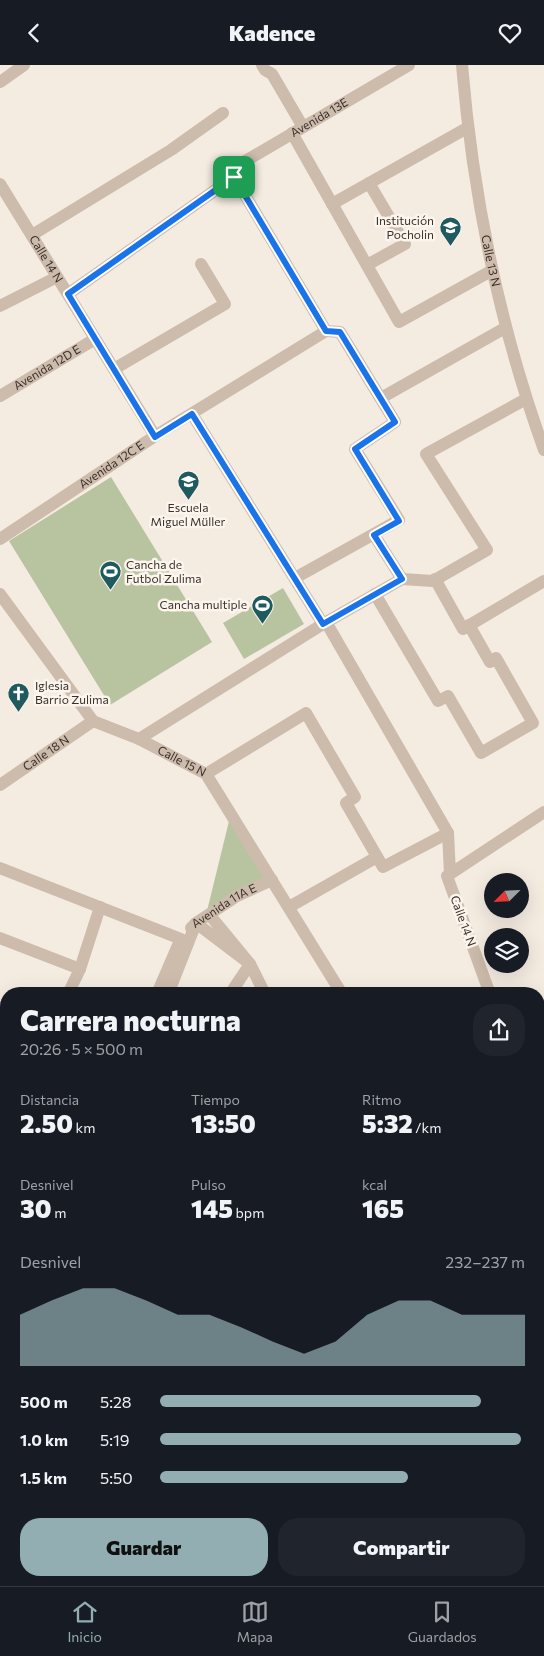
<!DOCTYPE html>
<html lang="es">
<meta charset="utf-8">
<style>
body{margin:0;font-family:Commissioner,sans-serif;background:#20242c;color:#f1f3f6;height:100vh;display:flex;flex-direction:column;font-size:19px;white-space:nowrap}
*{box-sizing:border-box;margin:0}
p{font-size:16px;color:#9ea1a6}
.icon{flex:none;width:28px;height:28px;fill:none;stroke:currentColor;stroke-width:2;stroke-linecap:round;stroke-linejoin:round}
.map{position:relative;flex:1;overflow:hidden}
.sheet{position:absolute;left:0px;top:922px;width:545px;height:599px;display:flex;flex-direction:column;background:#171b24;border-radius:20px 20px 0 0;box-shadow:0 5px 20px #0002}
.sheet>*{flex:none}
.needle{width:32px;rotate:246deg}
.controls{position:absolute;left:484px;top:808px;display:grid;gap:10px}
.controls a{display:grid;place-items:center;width:45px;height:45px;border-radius:50%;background:#171b24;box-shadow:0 5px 20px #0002;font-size:25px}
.pin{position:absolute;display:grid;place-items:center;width:42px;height:42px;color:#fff;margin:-21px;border-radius:10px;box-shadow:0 2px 8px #0006}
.round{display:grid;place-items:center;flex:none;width:52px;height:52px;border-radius:20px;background:#20242c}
.summary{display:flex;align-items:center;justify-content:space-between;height:85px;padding:0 20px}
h1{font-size:28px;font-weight:800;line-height:38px}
.stats{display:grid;grid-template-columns:repeat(3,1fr);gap:8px;height:85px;padding:5px 20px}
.stats div{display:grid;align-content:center}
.stats b{font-size:25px;font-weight:800}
.stats small{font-size:14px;font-weight:400}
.stats p{font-size:14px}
.chart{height:140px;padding:10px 20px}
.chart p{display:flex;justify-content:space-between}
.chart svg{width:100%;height:90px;margin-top:5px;fill:#92aeb2;opacity:.7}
.action{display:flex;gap:10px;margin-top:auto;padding:10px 20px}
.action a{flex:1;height:58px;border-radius:20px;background:#92aeb2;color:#111;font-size:20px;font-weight:800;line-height:58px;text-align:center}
.action a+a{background:#20242c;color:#f1f3f6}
ul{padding:0 20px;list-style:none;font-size:16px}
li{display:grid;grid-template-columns:80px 60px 1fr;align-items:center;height:38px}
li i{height:12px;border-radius:6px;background:#92aeb2}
header{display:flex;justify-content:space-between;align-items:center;height:65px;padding:0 20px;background:#171b24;font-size:22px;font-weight:800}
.tabs{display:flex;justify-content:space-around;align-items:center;height:70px;border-top:1px solid #363941;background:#171b24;font-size:14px;color:#9ea1a6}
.tabs a{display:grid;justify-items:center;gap:2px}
.tabs .on{color:#92aeb2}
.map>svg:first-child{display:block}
.grass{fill:url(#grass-tufts)}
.park{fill:#b8c4a0}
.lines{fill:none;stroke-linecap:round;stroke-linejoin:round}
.canal{stroke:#7fb0b2;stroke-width:18}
.minor{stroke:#cdbbac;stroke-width:12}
.major{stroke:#7d675c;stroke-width:12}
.route-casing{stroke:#fff;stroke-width:10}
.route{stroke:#1a73e8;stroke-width:6}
.labels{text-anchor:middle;stroke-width:5;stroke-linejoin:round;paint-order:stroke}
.street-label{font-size:12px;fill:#3b302b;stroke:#fbf5ee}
.poi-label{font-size:12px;fill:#3b302b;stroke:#fbf5ee;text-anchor:end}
</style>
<header><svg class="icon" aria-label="back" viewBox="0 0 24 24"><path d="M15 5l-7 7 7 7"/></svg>Kadence<svg class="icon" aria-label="heart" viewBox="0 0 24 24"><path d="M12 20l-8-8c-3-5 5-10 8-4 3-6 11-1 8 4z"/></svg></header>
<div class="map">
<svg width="544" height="1521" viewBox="0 0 544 1521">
<defs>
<pattern id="grass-tufts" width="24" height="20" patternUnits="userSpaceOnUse" patternTransform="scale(1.25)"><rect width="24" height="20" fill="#b8c4a0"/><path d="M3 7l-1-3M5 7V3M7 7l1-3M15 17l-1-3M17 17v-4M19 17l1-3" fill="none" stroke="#97a083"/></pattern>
</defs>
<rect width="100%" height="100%" fill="#f4ebe1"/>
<polygon class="grass" points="71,1515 144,1515 154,1521 70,1521"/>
<g class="park">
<polygon points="111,412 212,577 110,640 9,476"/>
<polygon points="283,523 304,559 244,594 223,558"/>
<polygon points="230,752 268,813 207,846"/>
</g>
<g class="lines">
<g class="canal">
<polyline points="0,1244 6,1247"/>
<polyline points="539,1452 544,1452"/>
</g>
<g class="minor">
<polyline points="262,0 265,5 272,9 303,62"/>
<path id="s1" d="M462 0C473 133 499 259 544 385"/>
<polyline points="0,17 24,0"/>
<polyline points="292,68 399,257 491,206"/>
<path id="s2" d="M0 119 155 371"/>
<polyline points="332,139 467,63"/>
<polyline points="32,170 171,85 223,48"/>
<polyline points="367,200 405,179 369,118"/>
<polyline points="68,229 234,112"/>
<polyline points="0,241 57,212"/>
<path id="s3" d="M326 266 230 105 409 0"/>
<polyline points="114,304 225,239 201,199"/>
<path id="s4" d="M0 331 95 274"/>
<polyline points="381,333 505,263"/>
<polyline points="192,349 323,559"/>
<polyline points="374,470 402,514"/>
<path id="s5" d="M0 474 155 371 326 266"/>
<polyline points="295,513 399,455 355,384 395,357 340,267 326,266"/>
<polyline points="435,514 463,564 544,516"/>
<path id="s6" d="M0 529 93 656 139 674 206 709 342 929"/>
<polyline points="375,529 438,636 448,631 481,688 533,658 496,593 490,597 469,560"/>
<polyline points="326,557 448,768 450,809"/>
<polyline points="139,674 323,559 402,514 433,516 487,485 426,389 526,334"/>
<polyline points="206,709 306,648 355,732 346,738 383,802 448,768"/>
<path id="s7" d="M0 720 93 656"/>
<polyline points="0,803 181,874"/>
<polyline points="289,842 377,792"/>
<polyline points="213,854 250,899 265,929"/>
<path id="s8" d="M191 863 196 858 237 831 272 815"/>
<polyline points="0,873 80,904"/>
<polyline points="68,929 80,904 100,842"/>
<polyline points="157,929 179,878"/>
<polyline points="168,929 196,858 250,899 230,929"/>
<polyline points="490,929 447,811 544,747"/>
<polyline points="0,942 6,945"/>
<polyline points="0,1010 6,1013"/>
<polyline points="539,1022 544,1018"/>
<polyline points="539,1046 544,1043"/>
<polyline points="539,1204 544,1201"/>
<polyline points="539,1229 544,1237"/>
<polyline points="49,1521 50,1515"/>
<polyline points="70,1521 71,1515"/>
<polyline points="507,1521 509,1515"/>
</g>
<g class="major">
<polyline points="0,1190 6,1193"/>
<polyline points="0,1320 6,1323"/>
<polyline points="539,1413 544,1415"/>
<polyline points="539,1509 544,1509"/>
</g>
</g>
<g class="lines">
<defs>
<polygon id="route" points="234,112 326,266 340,267 395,357 355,384 399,456 374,470 402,514 323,559 192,349 155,372 68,229"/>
</defs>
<use href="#route" class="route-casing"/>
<use href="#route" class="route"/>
</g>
<defs>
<symbol id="school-pin" viewBox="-11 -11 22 30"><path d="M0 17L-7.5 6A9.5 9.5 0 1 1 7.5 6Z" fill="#1f5a5e" stroke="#fbf5ee"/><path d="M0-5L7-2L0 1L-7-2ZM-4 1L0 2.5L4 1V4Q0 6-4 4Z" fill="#fff"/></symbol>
<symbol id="stadium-pin" viewBox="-11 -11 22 30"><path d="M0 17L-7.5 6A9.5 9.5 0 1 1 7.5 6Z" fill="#1f5a5e" stroke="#fbf5ee"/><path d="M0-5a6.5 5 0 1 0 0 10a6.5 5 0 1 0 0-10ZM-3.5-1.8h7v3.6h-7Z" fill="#fff"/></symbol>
<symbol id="church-pin" viewBox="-11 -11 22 30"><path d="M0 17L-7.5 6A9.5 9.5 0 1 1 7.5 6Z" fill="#1f5a5e" stroke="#fbf5ee"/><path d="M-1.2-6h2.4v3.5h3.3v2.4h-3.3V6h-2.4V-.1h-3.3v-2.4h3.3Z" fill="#fff"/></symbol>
</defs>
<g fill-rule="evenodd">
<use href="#school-pin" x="438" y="150" width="25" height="34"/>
<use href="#school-pin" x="176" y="404" width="25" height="34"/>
<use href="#stadium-pin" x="98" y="494" width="25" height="34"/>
<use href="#stadium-pin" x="250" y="528" width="25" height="34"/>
<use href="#church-pin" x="6" y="616" width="25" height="34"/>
</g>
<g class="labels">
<g class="street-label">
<text dy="4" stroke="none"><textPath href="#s3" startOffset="291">Avenida 13E</textPath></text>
<text dy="4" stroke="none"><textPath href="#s2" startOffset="88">Calle 14 N</textPath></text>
<text dy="4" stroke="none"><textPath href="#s1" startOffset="198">Calle 13 N</textPath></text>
<text dy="4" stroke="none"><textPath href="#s4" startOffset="55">Avenida 12D E</textPath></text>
<text dy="4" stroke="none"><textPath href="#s5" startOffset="134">Avenida 12C E</textPath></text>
<text dy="4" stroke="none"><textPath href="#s7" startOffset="56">Calle 18 N</textPath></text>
<text dy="4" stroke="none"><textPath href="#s6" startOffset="255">Calle 15 N</textPath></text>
<text dy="4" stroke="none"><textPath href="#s8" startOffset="40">Avenida 11A E</textPath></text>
<text transform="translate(463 856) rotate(70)" y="4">Calle 14 N</text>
</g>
<g class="poi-label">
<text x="434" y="160">Institución<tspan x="434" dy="14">Pocholin</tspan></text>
<text x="188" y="447" text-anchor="middle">Escuela<tspan x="188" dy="14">Miguel Müller</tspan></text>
<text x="126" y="504" text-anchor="start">Cancha de<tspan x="126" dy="14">Futbol Zulima</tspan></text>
<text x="247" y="544">Cancha multiple</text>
<text x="35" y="625" text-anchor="start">Iglesia<tspan x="35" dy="14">Barrio Zulima</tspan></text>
</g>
</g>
</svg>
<div class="controls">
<a><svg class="needle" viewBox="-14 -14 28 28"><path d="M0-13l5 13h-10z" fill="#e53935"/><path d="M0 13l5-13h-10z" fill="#9ea1a6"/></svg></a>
<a><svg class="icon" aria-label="layers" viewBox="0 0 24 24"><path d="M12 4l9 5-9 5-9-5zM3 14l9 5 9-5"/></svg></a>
</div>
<div class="pin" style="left:234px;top:112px;background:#1e9e55"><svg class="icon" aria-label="arrive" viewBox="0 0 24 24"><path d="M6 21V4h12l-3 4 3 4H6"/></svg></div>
<section class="sheet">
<div class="summary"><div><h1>Carrera nocturna</h1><p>20:26 · 5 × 500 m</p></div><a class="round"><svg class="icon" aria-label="share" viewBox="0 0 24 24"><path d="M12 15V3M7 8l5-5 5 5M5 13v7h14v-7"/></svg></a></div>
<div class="stats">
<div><p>Distancia</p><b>2.50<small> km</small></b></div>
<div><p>Tiempo</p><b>13:50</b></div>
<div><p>Ritmo</p><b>5:32<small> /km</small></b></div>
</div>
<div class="stats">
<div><p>Desnivel</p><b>30<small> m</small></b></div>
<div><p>Pulso</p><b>145<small> bpm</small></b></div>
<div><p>kcal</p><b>165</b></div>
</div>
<div class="chart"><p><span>Desnivel</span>232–237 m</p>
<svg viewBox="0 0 160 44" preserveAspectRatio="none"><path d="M0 44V19L10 12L20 6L30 6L40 12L50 19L60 19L70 25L80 32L90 38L100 32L110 19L120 12L130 12L140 19L150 19L160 19V44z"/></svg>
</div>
<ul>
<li><b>500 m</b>5:28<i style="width:88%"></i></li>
<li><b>1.0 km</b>5:19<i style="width:99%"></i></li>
<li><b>1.5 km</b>5:50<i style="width:68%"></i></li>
</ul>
<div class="action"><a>Guardar</a><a>Compartir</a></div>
</section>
</div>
<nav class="tabs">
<a class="on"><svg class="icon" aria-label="home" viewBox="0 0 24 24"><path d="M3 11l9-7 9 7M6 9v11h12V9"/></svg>Inicio</a>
<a><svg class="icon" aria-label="map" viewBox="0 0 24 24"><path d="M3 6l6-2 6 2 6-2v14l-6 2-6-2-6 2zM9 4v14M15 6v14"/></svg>Mapa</a>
<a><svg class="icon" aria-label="saved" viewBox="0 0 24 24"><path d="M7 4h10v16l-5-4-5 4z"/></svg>Guardados</a>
</nav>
